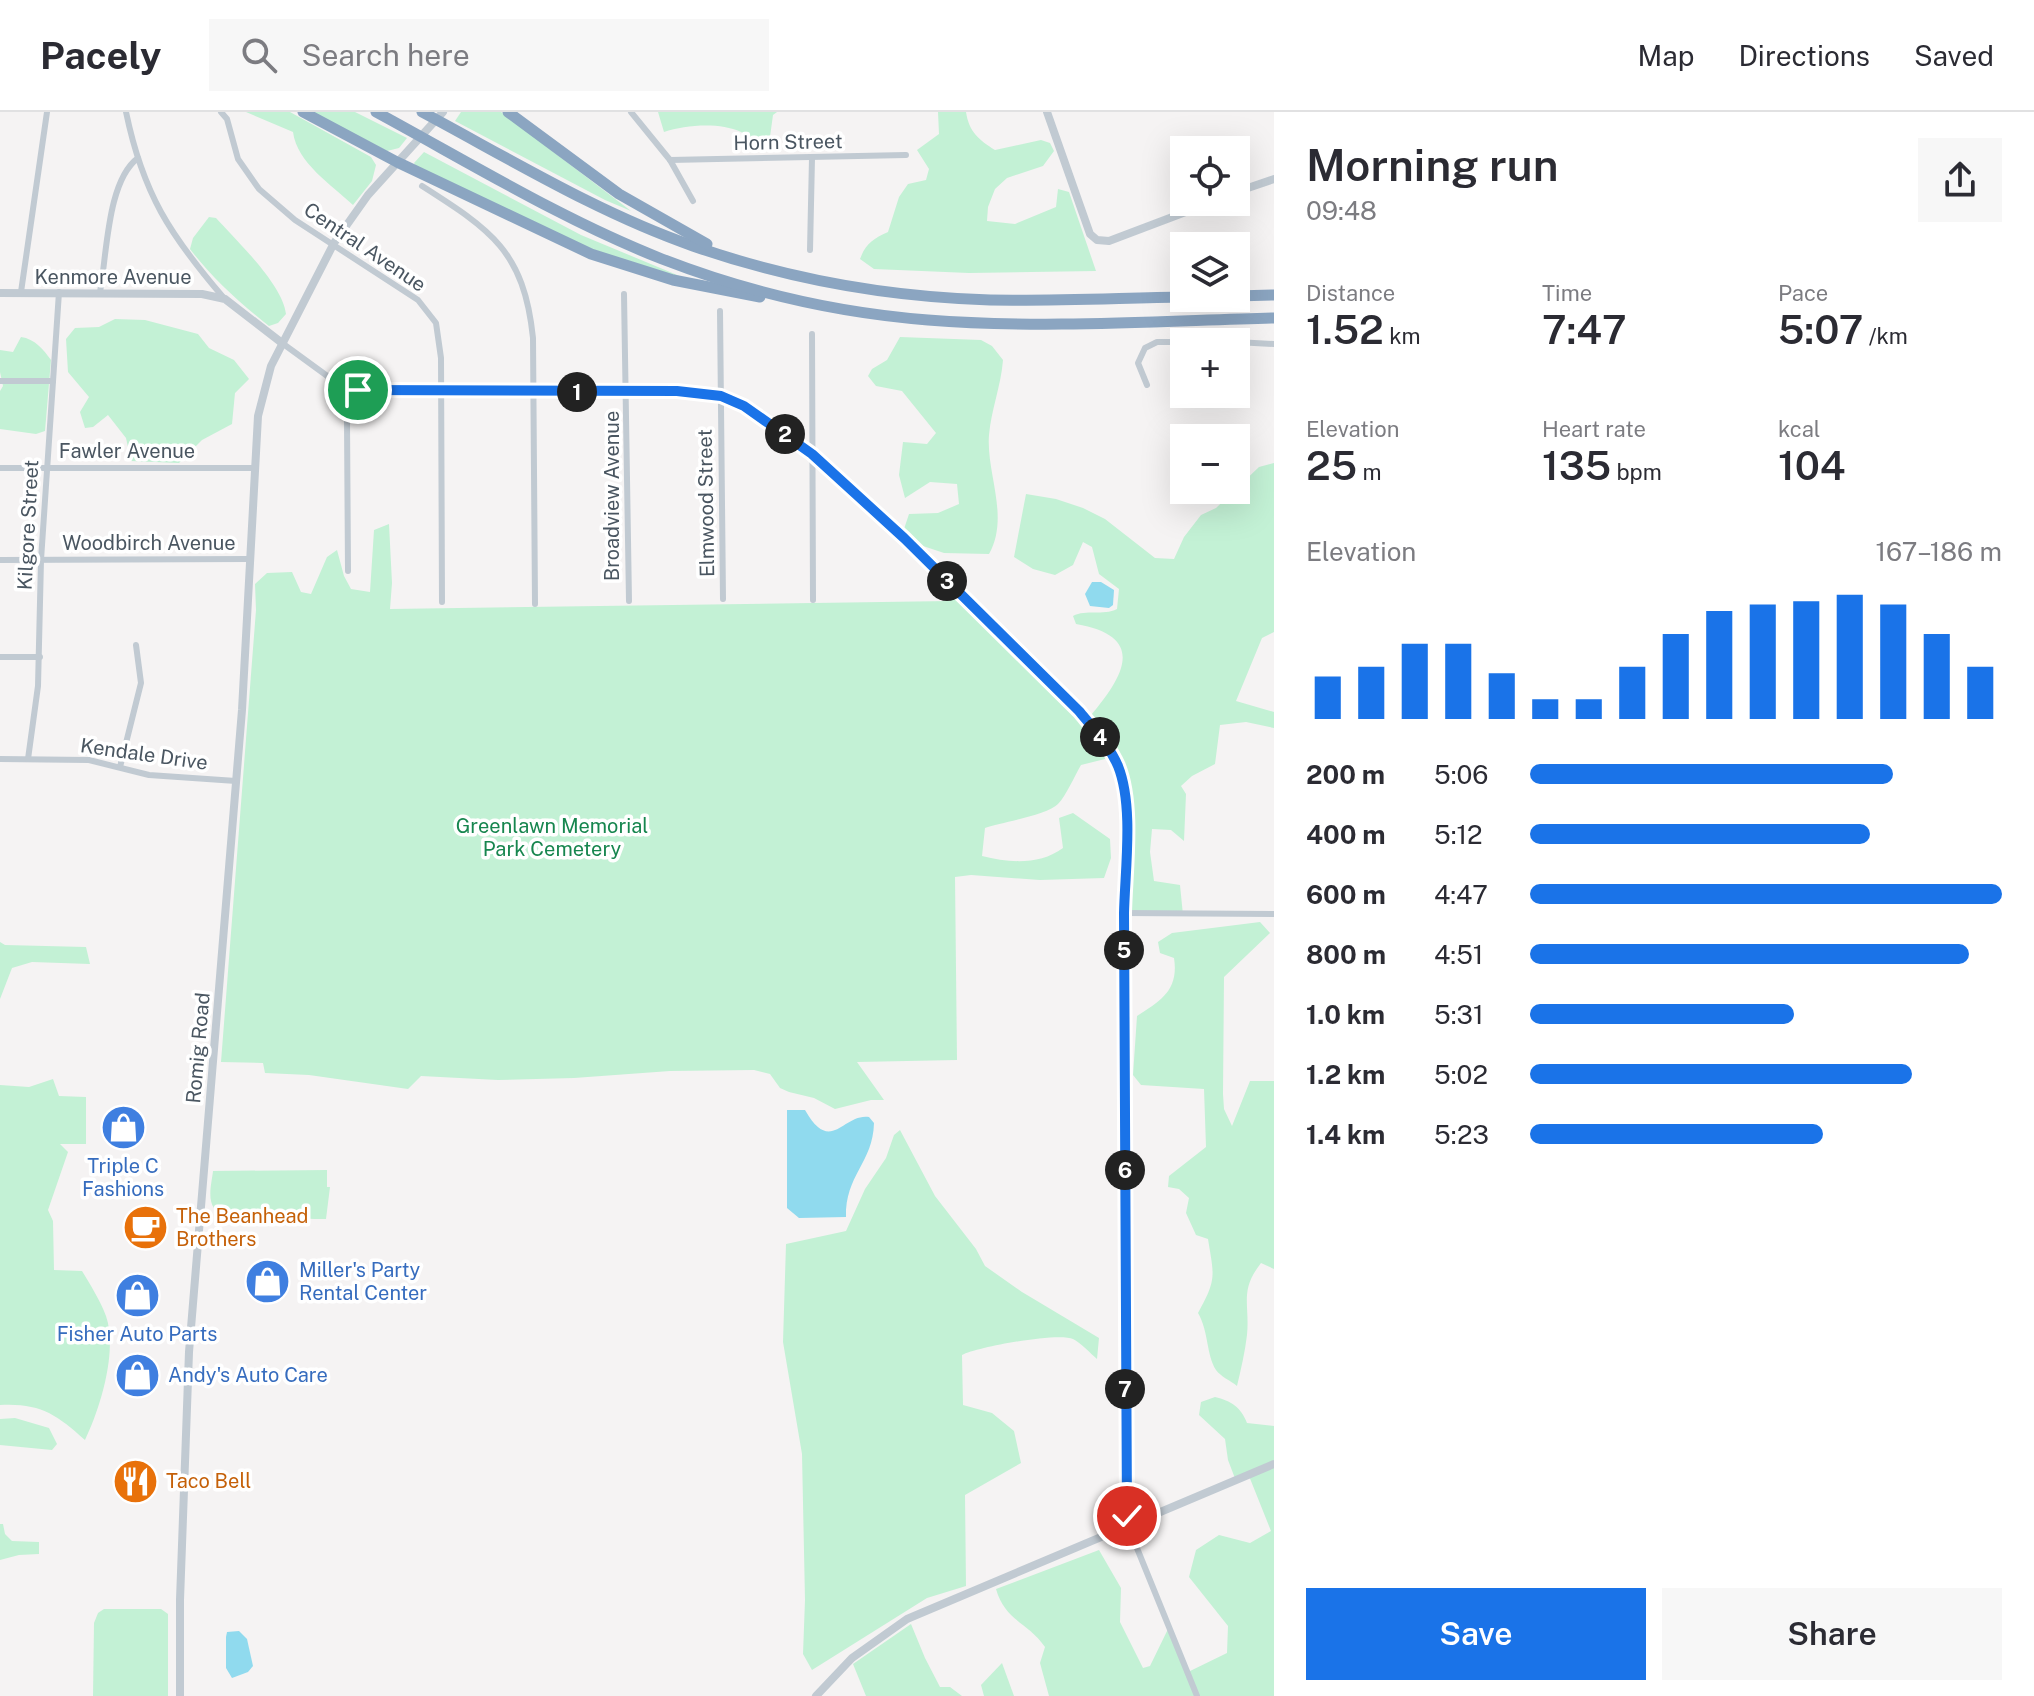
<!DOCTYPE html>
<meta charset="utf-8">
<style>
body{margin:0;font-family:"Public Sans",sans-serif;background:#f7f7f7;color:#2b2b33;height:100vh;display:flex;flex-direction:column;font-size:30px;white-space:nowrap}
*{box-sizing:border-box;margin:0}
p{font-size:26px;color:#7c7c81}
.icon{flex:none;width:44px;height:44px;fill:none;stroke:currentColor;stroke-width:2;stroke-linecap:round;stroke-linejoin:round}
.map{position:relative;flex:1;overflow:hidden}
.drawer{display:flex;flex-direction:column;background:#fff;width:760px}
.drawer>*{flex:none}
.buttons{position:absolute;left:1170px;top:24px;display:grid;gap:16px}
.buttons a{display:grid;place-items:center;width:80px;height:80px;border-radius:0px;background:#fff;box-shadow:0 8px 32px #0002;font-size:40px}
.pin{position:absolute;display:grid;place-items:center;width:68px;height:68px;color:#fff;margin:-34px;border:4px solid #fff;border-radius:50%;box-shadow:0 2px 8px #0007}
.km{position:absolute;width:40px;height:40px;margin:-20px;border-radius:50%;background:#222;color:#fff;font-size:22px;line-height:40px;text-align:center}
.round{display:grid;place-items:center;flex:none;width:84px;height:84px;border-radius:0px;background:#f7f7f7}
.head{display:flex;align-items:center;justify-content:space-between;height:136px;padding:0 32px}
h1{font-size:44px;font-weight:600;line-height:60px}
.stats{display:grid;grid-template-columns:repeat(3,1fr);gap:12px;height:136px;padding:8px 32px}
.stats div{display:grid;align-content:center}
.stats b{font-size:40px;font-weight:600}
.stats small{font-size:22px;font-weight:400}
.stats p{font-size:22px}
.chart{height:224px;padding:16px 32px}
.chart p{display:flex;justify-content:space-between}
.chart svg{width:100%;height:144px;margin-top:8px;stroke:#1a73e8;stroke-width:6}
.cta{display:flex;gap:16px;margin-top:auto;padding:16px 32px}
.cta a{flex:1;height:92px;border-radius:0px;background:#1a73e8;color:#fff;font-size:32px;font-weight:600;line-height:92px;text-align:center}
.cta a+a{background:#f7f7f7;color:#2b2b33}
ul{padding:0 32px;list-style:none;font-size:26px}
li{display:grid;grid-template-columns:128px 96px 1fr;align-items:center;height:60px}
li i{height:20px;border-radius:10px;background:#1a73e8}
header{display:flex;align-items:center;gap:48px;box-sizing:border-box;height:112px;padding:0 40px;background:#fff;border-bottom:2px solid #e1e1e2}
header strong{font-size:38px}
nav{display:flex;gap:44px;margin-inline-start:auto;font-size:28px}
.search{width:560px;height:72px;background:#f7f7f7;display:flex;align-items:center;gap:20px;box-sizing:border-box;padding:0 28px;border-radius:0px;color:#7c7c81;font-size:30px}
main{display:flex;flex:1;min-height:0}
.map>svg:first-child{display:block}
.green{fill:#c3f1d5}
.water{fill:#90daee}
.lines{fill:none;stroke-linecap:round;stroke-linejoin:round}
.minor{stroke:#c1cad2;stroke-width:6}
.tertiary{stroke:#c1cad2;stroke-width:8}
.motorway{stroke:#8ba5c1;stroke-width:11}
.route-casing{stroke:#fff;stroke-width:16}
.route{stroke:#1a73e8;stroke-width:10}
.labels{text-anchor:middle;stroke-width:7;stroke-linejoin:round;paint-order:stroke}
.street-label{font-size:20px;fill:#4a5661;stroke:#fff}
.park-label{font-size:20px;fill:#17864f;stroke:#fff}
.shop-label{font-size:20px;fill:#366cbe;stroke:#fff}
.food-label{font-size:20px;fill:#c56008;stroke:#fff;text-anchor:start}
</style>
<header>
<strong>Pacely</strong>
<div class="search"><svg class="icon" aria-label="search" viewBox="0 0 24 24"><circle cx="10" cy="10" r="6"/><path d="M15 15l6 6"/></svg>Search here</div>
<nav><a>Map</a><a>Directions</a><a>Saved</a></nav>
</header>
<main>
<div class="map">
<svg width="1274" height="1584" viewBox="0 0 1274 1584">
<rect width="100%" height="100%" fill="#f5f3f3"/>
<g class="green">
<path d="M246 0H290L371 45 376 53 372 69 353 93C332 73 297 51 293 20Z"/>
<polygon points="312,0 355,0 407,26 399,36 387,39"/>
<polygon points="461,0 501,0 631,99 605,88 455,9"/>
<path d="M658 0H777L773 3 769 32C752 33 754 27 741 20 719 10 686 13 664 20Z"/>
<path d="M938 0H966C969 20 979 28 995 38L1041 28 1050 31 1054 39 1043 54 1007 66 995 77 988 95 987 109 1015 112 1056 95 1058 77 1069 80 1096 159 969 161 874 157 860 147C866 131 873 127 888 120L899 85 908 72 926 68 929 57 917 38 939 22Z"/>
<polygon points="424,40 581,123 694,170 637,153 584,134 416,55 414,51"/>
<path d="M209 105 216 106C236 128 283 173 286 202L278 211 269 214C240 191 212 166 190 137L193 126Z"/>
<polygon points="115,207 145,208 198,222 209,236 234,248 249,267 235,281 232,312 202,328 179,351 131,349 126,326 108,303 93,315 85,316 80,300 89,285 68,260 66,227 75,216 99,215"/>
<path d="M21 225C35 227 43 237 51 248L45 319 36 322 0 317V279L3 274 0 260V238L13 240Z"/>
<path d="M900 225 981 228 992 234 1003 248C1001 274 991 298 989 323 986 362 1010 404 989 442L944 441 917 432 904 417 909 402 938 401 959 392 957 372 930 370 905 386 899 363 903 330 927 332 936 321 902 279 876 274 868 264 872 257 887 248Z"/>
<path d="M1274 351V520L1262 526 1236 589 1274 600V616L1246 610 1220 613 1215 652 1192 664 1181 674 1186 682 1184 729 1171 718 1152 717 1150 740 1154 769 1180 773 1183 803 1124 801 1125 689 1113 645 1081 653C1075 663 1066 684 1058 692 1048 703 1002 710 985 716L982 744C1010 751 1040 753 1063 736L1059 706 1073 701 1110 727 1111 746 1104 766 1040 768 971 763 955 765 957 948 857 950 884 988H871L835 997 814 986 789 980 780 976 770 962 754 958 670 959 574 966 498 968 421 964 408 977 309 963 265 961 263 951 221 950 256 498 255 472 267 461 292 460 301 480 311 482 327 445 337 438 344 464 351 477 370 480 374 418 389 412 392 471 390 497 950 489 951 472 1087 608C1121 568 1151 525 1076 512L1073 504C1086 497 1103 504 1117 497L1119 477 1099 462 1092 435 1083 430 1073 453 1055 463 1033 457 1014 445 1026 382 1056 387 1083 396 1105 407 1155 446 1174 447 1184 425 1201 403 1216 396 1259 355Z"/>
<path d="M1260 810 1270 821 1224 865 1223 982 1224 997 1232 1014 1250 969H1274V1157L1261 1151C1239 1179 1250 1192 1247 1223 1245 1240 1241 1257 1237 1274 1231 1269 1220 1264 1216 1258 1206 1242 1209 1220 1198 1201 1217 1167 1214 1164 1208 1127L1196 1123 1186 1101 1189 1086 1179 1077 1168 1075 1169 1064 1206 1035 1204 977 1141 973 1133 963 1137 904C1161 889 1179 878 1174 846L1160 841 1158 830 1172 821Z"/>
<polygon points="0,830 5,833 86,835 90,852 32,850 12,856 0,887"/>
<path d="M53 967 59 984 86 985V1032H60L68 1040 48 1098 53 1109 54 1158 82 1159C91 1174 100 1188 106 1204 118 1239 100 1297 85 1328 56 1302 40 1291 0 1293V973L29 975Z"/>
<path d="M900 1018 935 1084 976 1137 985 1154 1022 1180 1099 1226 1097 1247C1090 1241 1081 1231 1073 1227 1058 1220 978 1235 962 1243L963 1293 992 1301 1014 1319 1021 1351 965 1383 966 1474 927 1486 812 1558 803 1542 805 1488 802 1342 783 1230 786 1132 846 1119 865 1077 886 1046 894 1023Z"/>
<path d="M327 1058V1075H330L326 1107C308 1107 222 1107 214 1096 207 1087 212 1069 213 1059Z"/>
<path d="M1215 1285C1231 1289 1241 1295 1247 1311L1274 1314V1584H1049L1040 1551 1045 1535C1028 1510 1005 1509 996 1477L1099 1438 1121 1476 1120 1510 1143 1556 1150 1554 1169 1515 1188 1560 1227 1541 1228 1514 1189 1465 1196 1438 1219 1423 1250 1431 1271 1419 1249 1364 1236 1369 1228 1348 1225 1327 1199 1303 1201 1290Z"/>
<polygon points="15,1306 49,1316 57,1332 52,1338 0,1333 0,1307"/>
<polygon points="0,1412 3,1412 5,1422 12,1429 39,1430 39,1442 19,1443 0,1448"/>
<polygon points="104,1497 161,1497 168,1502 168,1584 93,1584 94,1511 98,1501"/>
<polygon points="911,1512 925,1546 940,1575 950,1575 962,1584 866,1584 853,1552"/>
<polygon points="1002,1551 1014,1584 984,1584 981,1573"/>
</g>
<g class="water">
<polygon points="1092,470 1101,470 1114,478 1113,493 1109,496 1090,494 1085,482"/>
<path d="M787 998H805C831 1044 843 1001 869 1005L874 1011C873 1051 845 1063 846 1105L799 1106 787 1096Z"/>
<polygon points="239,1519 247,1527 253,1554 248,1560 232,1566 226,1556 226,1525 227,1520"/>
</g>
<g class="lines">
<g class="minor">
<path d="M126 0C143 82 170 123 223 185"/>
<polyline points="221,0 227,7 238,47 259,77 295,108 418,188 436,211 441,246 442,490"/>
<polyline points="631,0 670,48 693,89"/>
<polyline points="670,48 906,43"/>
<path d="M422 74C491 118 524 139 533 226L535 492"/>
<polyline points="810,138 812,46"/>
<polyline points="21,180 47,0"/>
<path d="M100 180C107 143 107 69 138 46"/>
<polyline points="624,182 629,489"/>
<polyline points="720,199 723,487"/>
<polyline points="812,222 813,488"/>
<polyline points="1236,230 1274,232"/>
<path d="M282 231 330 266 358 278 677 279C691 280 707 280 721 284 770 298 811 342 849 373L1079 599C1093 616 1109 633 1118 654 1134 694 1125 758 1124 801L1127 1404 1128 1414 1197 1584"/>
<polyline points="0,269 53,269"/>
<polyline points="1147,273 1138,251 1145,236 1157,230 1197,230"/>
<polyline points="0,356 254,356"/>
<polyline points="0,448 249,447"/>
<polyline points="348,459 347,309 351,276"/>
<polyline points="0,545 40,545"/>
<polyline points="0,647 89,648 149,663 236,669"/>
<polyline points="28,647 38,574 41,448 59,180"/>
<polyline points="120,655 141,571 136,533"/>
<polyline points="1124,801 1274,802"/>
</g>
<g class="tertiary">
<polyline points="1047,0 1090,122 1097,128 1109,129 1212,90"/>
<polyline points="1236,80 1274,67"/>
<polyline points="0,181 202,182 225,187 282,231"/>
<polyline points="180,1584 180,1488 189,1240 242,598 258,304 271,254 334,131 368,83 443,0"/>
<polyline points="816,1584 852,1546 907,1507 1274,1352"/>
</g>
<g class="motorway">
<polyline points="303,0 397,50 591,142 673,168 760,185"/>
<path d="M376 0C470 51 563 108 662 147 747 180 838 201 928 208 1042 217 1159 209 1274 206"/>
<path d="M422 0C510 47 598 101 693 134 788 167 889 185 990 188 1055 189 1119 186 1184 185"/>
<polyline points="508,0 619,82 707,132"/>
<polyline points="1236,184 1274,183"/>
</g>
</g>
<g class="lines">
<defs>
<path id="route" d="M358 278 677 279 721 284 744 294 812 342 904 426 1079 599C1093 616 1109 633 1118 654 1134 694 1125 758 1124 801L1127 1404"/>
</defs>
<use href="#route" class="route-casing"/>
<use href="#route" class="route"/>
</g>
<defs>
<symbol id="shop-disc" viewBox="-11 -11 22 22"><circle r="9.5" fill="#3f7fe0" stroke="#fff"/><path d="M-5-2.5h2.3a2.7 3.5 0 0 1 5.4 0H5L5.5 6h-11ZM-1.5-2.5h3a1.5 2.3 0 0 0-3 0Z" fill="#fff"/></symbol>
<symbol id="cafe-disc" viewBox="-11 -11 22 22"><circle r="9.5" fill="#e8710a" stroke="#fff"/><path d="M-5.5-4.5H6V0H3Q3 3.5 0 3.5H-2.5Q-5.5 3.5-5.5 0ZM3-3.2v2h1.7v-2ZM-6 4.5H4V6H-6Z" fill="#fff"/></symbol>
<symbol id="restaurant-disc" viewBox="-11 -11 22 22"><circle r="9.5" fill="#e8710a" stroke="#fff"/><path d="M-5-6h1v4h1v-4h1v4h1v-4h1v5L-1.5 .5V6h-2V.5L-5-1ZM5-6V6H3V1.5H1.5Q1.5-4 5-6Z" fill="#fff"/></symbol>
</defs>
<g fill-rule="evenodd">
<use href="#shop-disc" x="98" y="990" width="51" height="51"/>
<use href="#cafe-disc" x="120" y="1090" width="51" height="51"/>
<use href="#shop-disc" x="242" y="1144" width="51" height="51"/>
<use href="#shop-disc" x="112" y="1158" width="51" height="51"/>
<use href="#shop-disc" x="112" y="1238" width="51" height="51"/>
<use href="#restaurant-disc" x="110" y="1344" width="51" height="51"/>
</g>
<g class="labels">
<g class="street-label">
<text transform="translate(788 30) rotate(-1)" y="7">Horn Street</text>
<text transform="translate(365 135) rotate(34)" y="7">Central Avenue</text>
<text x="113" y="172">Kenmore Avenue</text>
<text x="127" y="346">Fawler Avenue</text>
<text transform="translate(612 384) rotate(-90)" y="7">Broadview Avenue</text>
<text transform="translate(706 391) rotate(-91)" y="7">Elmwood Street</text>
<text transform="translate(28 413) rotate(-87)" y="7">Kilgore Street</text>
<text x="149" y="438">Woodbirch Avenue</text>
<text transform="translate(144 642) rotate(8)" y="7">Kendale Drive</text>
<text transform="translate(198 936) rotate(-85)" y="7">Romig Road</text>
</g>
<g class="park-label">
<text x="552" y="721">Greenlawn Memorial<tspan x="552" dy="23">Park Cemetery</tspan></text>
</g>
<g class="shop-label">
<text x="123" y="1061">Triple C<tspan x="123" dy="23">Fashions</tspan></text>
<text x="299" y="1165" text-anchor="start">Miller's Party<tspan x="299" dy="23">Rental Center</tspan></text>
<text x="137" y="1229">Fisher Auto Parts</text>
<text x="168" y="1270" text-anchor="start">Andy's Auto Care</text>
</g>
<g class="food-label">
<text x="176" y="1111">The Beanhead<tspan x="176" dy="23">Brothers</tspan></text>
<text x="166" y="1376">Taco Bell</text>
</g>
</g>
</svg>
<div class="buttons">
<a><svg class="icon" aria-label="locate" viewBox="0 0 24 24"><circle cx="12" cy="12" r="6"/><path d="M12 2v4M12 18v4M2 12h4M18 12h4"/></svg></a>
<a><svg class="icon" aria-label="layers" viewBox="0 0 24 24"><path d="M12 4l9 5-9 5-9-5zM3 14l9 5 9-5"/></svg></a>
<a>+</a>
<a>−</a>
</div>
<div class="pin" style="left:358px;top:278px;background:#1e9e55"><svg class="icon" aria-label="arrive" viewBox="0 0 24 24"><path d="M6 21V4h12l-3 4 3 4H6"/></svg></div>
<div class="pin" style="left:1127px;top:1404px;background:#d93025"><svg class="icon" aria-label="check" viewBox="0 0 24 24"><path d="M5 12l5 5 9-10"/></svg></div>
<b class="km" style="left:577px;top:280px">1</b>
<b class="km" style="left:785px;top:322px">2</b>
<b class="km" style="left:947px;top:469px">3</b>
<b class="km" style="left:1100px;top:625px">4</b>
<b class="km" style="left:1124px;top:838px">5</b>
<b class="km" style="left:1125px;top:1058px">6</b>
<b class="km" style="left:1125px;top:1277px">7</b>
</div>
<section class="drawer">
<div class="head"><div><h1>Morning run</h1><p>09:48</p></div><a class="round"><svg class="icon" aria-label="share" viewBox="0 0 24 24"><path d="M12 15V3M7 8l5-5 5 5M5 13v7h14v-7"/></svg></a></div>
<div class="stats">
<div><p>Distance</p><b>1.52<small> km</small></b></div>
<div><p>Time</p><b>7:47</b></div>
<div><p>Pace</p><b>5:07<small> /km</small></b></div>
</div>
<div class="stats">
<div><p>Elevation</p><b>25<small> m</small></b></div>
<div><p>Heart rate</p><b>135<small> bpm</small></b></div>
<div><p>kcal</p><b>104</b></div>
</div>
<div class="chart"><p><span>Elevation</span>167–186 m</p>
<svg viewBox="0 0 160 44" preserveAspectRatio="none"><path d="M5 44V31M15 44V28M25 44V21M35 44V21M45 44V30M55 44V38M65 44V38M75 44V28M85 44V18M95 44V11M105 44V9M115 44V8M125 44V6M135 44V9M145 44V18M155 44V28"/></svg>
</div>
<ul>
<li><b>200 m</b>5:06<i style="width:77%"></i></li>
<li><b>400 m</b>5:12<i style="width:72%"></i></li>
<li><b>600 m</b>4:47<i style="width:100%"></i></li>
<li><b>800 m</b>4:51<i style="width:93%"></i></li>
<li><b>1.0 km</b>5:31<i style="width:56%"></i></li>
<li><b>1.2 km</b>5:02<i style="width:81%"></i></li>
<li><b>1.4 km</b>5:23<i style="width:62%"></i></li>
</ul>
<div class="cta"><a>Save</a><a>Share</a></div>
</section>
</main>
